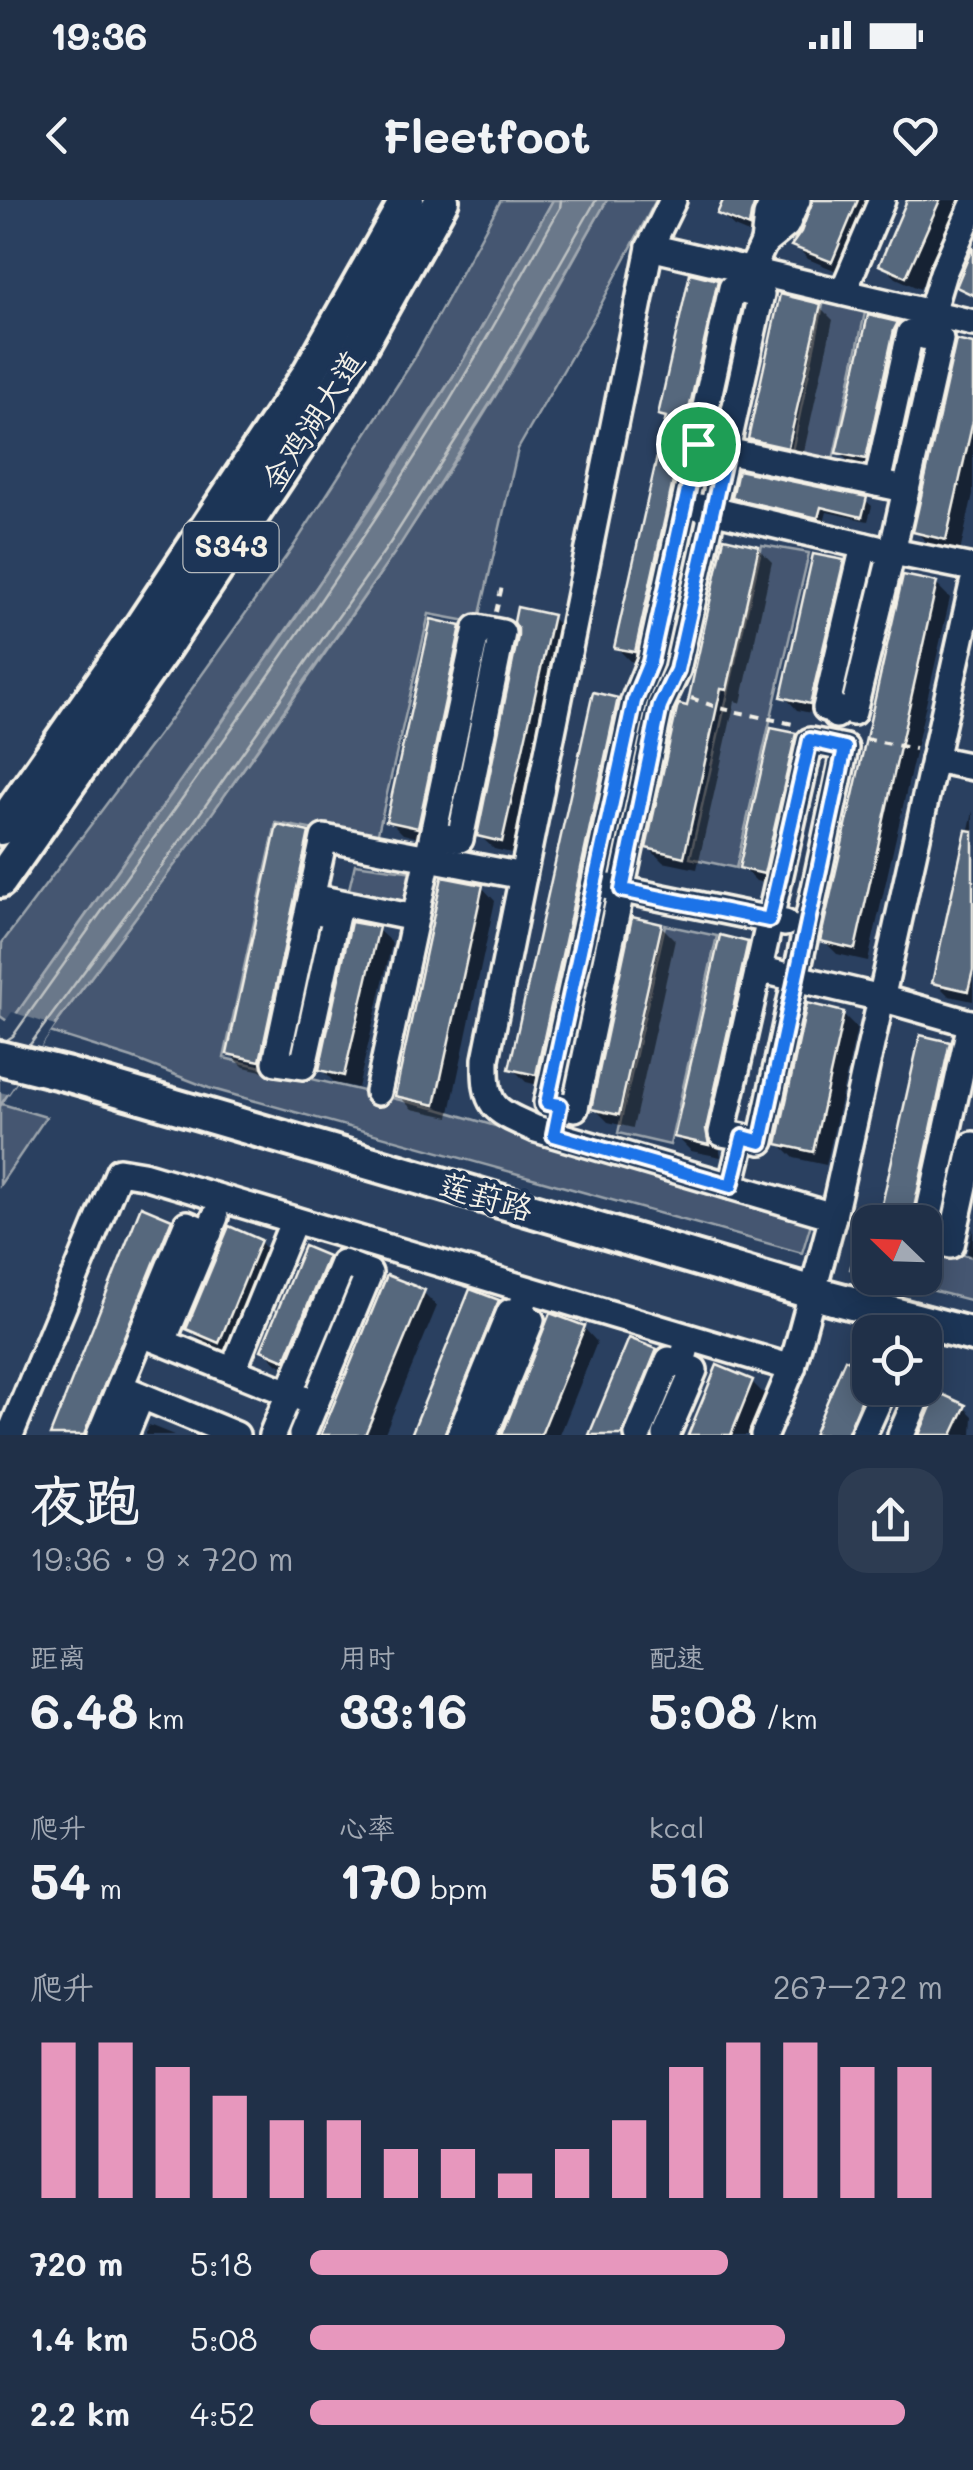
<!DOCTYPE html>
<html lang="zh">
<meta charset="utf-8">
<style>
body{margin:0;font-family:Mali,"LXGW WenKai TC",sans-serif;background:#2d3c52;color:#f1f3f6;height:100vh;display:flex;flex-direction:column;font-size:38px;white-space:nowrap}
*{box-sizing:border-box;margin:0}
p{font-size:32px;color:#a2a9b4}
.icon{flex:none;width:55px;height:55px;fill:none;stroke:currentColor;stroke-width:2;stroke-linecap:round;stroke-linejoin:round}
.map{position:relative;height:1235px;overflow:hidden}
.panel{display:flex;flex-direction:column;background:#203048;flex:1}
.panel>*{flex:none}
.needle{width:65px;rotate:293deg}
.buttons{position:absolute;left:852px;top:1005px;display:grid;gap:20px}
.buttons a{display:grid;place-items:center;width:90px;height:90px;border-radius:20px;background:#203048;box-shadow:0 5px 25px #0003,0 0 0 2px #3d4b60;font-size:50px}
.pin{position:absolute;display:grid;place-items:center;width:85px;height:85px;color:#fff;margin:-42px;border:5px solid #fff;border-radius:50%;box-shadow:0 2px 10px #0007}
.round{display:grid;place-items:center;flex:none;width:105px;height:105px;border-radius:30px;background:#2d3c52}
.summary{display:flex;align-items:center;justify-content:space-between;height:170px;padding:0 30px}
h1{font-size:55px;font-weight:800;line-height:75px}
.figures{display:grid;grid-template-columns:repeat(3,1fr);gap:15px;height:170px;padding:10px 30px}
.figures div{display:grid;align-content:center}
.figures b{font-size:50px;font-weight:800}
.figures small{font-size:28px;font-weight:400}
.figures p{font-size:28px}
.chart{height:280px;padding:20px 30px}
.chart p{display:flex;justify-content:space-between}
.chart svg{width:100%;height:180px;margin-top:10px;stroke:#e797bd;stroke-width:6}
ul{padding:0 30px;list-style:none;font-size:32px}
li{display:grid;grid-template-columns:160px 120px 1fr;align-items:center;height:75px}
li i{height:25px;border-radius:12px;background:#e797bd}
.status{display:flex;justify-content:space-between;align-items:center;height:70px;padding:0 50px;background:#203048;direction:ltr}
.status svg{height:28px;fill:currentColor}
header{display:flex;justify-content:space-between;align-items:center;height:130px;padding:0 30px;background:#203048;font-size:45px;font-weight:800}
.map>svg:first-child{display:block}
.green{fill:#445771;stroke:#9ca4ac;stroke-width:2.5}
.water{fill:#6a788a;stroke:#a1a8b0;stroke-width:2.5}
.pier{fill:#2a4060}
.shadow{fill:#0007}
.lines{fill:none;stroke-linecap:round;stroke-linejoin:round}
.shore{stroke:#bdc1c2;stroke-width:2.5}
.building{fill:#56677d;stroke:#f4f1e8;stroke-width:2.5}
.minor-casing{stroke:#f4f1e8;stroke-width:32}
.major-casing{stroke:#f4f1e8;stroke-width:40}
.path{stroke:#f4f1e8;stroke-width:4;stroke-dasharray:8 8;stroke-linecap:butt}
.minor{stroke:#1d3557;stroke-width:25}
.major{stroke:#1d3557;stroke-width:32}
.route-casing{stroke:#fff;stroke-width:20}
.route{stroke:#1a73e8;stroke-width:12}
.labels{text-anchor:middle;stroke-width:8;stroke-linejoin:round;paint-order:stroke}
.shield{fill:#1d3557;stroke:#b4b9bc;stroke-width:2.5}
.shield-label{font-size:30px;font-weight:bold;fill:#f4f1e8}
.street-label{font-size:32px;fill:#f4f1e8;stroke:#1d3557}
</style>
<div class="status"><b>19:36</b><svg viewBox="0 0 49 12"><path d="M0 12V9h3v3zM5 12V6h3v6zM10 12V3h3v9zM15 12V0h3v12zM26 1h20v11H26zM47 4h2v5h-2z"/></svg></div>
<header><svg class="icon" aria-label="back" viewBox="0 0 24 24"><path d="M15 5l-7 7 7 7"/></svg>Fleetfoot<svg class="icon" aria-label="heart" viewBox="0 0 24 24"><path d="M12 20l-8-8c-3-5 5-10 8-4 3-6 11-1 8 4z"/></svg></header>
<div class="map">
<svg width="973" height="1235" viewBox="0 0 973 1235">
<rect width="100%" height="100%" fill="#2a4060"/>
<filter id="ink" filterUnits="userSpaceOnUse"><feTurbulence type="fractalNoise" baseFrequency=".01" numOctaves="2"/><feDisplacementMap in="SourceGraphic" scale="20" xChannelSelector="R" yChannelSelector="G"/><feConvolveMatrix kernelMatrix="1 2 1 2 8 2 1 2 1" color-interpolation-filters="sRGB"/></filter>
<g filter="url(#ink)">
<g class="green">
<polygon points="501,0 553,0 461,164 329,369 10,823 0,816 2,743 171,518 295,344 414,159"/>
<path d="M607 0H656L598 110 518 249 478 423 429 414 376 641 276 623 224 858 438 909 812 1020 802 1053 209 888 132 858 50 832C194 639 336 446 466 243 517 164 561 81 607 0Z"/>
<polygon points="824,100 866,108 833,260 792,251"/>
<polygon points="762,345 809,353 736,668 690,658"/>
<polygon points="355,664 421,673 413,706 348,693"/>
<polygon points="665,725 717,736 670,945 618,933"/>
<polygon points="2,904 46,917 0,985 0,906"/>
<polygon points="861,1032 870,1034 870,1074 850,1069"/>
<polygon points="925,1046 973,1057 973,1101 884,1078 925,1078"/>
</g>
<polygon class="water" points="553,0 607,0 501,186 398,348 194,639 50,832 0,906 0,837 293,422 370,308 461,164"/>
<polygon class="pier" points="12,812 55,826 8,894 0,892 0,829"/>
<g class="shadow">
<polygon points="725,0 779,0 763,39 734,27 720,14"/>
<polygon points="815,0 877,0 846,75 808,59 795,45 803,33"/>
<polygon points="910,0 960,0 920,89 896,78 882,64"/>
<polygon points="717,82 731,96 649,465 630,461 616,447 667,221 661,214"/>
<polygon points="819,106 833,120 802,260 765,252 751,238"/>
<polygon points="870,118 897,124 910,138 879,272 853,266 839,252"/>
<polygon points="973,147 973,294 960,352 930,345 916,332"/>
<polygon points="735,297 865,300 872,306 868,321 827,312 824,323 741,304"/>
<polygon points="758,348 772,362 741,503 735,501 697,669 663,662 649,648 689,509"/>
<polygon points="843,363 857,377 824,516 797,510 784,496"/>
<polygon points="936,384 950,398 868,761 837,754 823,740"/>
<polygon points="551,417 565,431 516,654 494,649 480,636"/>
<polygon points="460,428 474,442 431,641 403,634 389,620"/>
<polygon points="617,500 631,514 550,888 526,882 512,868"/>
<polygon points="795,536 809,550 777,686 756,681 742,667"/>
<polygon points="973,611 973,801 949,796 935,782"/>
<polygon points="308,635 322,648 274,874 244,867 230,854"/>
<polygon points="482,687 495,701 449,917 412,909 398,895"/>
<polygon points="661,726 675,740 633,928 608,922 594,908"/>
<polygon points="378,730 392,743 358,888 335,883 321,869"/>
<polygon points="747,744 761,758 719,945 721,957 691,951 677,937"/>
<polygon points="843,814 857,828 826,965 794,958 780,944"/>
<polygon points="922,838 949,844 963,858 925,1022 881,1022"/>
<polygon points="170,1021 184,1035 101,1235 52,1235"/>
<polygon points="973,1028 973,1059 967,1053"/>
<polygon points="260,1042 274,1056 233,1155 202,1142 189,1128"/>
<polygon points="327,1058 341,1072 299,1172 278,1164 264,1150"/>
<polygon points="423,1092 437,1106 384,1235 324,1235"/>
<polygon points="498,1102 511,1116 462,1235 413,1235"/>
<polygon points="584,1128 597,1142 560,1235 503,1235"/>
<polygon points="656,1151 670,1165 640,1235 592,1235"/>
<polygon points="870,1173 870,1188 888,1188 865,1235 815,1235"/>
<polygon points="752,1182 766,1196 750,1235 691,1235"/>
<polygon points="964,1207 973,1216 972,1235 921,1235"/>
<polygon points="149,1225 174,1235 145,1235"/>
</g>
<g class="lines">
<g class="shore">
<path d="M7 840 13 836C147 646 286 459 411 263 464 180 512 94 560 8L561 0"/>
<polyline points="29,846 186,633 390,343 493,181 596,0"/>
</g>
</g>
<g class="building">
<polygon points="723,0 756,0 751,14 749,27 717,14"/>
<polygon points="813,0 858,0 832,62 791,46 801,32"/>
<polygon points="907,0 940,0 906,77 879,65"/>
<polygon points="973,46 973,95 956,87"/>
<polygon points="690,73 718,80 635,452 614,448 666,217 658,215"/>
<polygon points="780,94 821,104 788,248 748,239"/>
<polygon points="868,115 898,122 894,130 866,259 836,253"/>
<polygon points="956,140 973,144 973,221 946,340 913,332"/>
<polygon points="738,270 867,297 862,317 821,307 818,318 732,298"/>
<polygon points="724,338 759,346 727,490 721,489 684,657 646,648 677,508 679,504 687,506"/>
<polygon points="813,354 844,360 810,504 781,497"/>
<polygon points="903,375 937,382 855,749 820,741"/>
<polygon points="517,407 553,415 502,642 477,636 518,436 518,429 514,422"/>
<polygon points="431,419 461,426 418,628 386,621"/>
<polygon points="593,492 618,498 536,875 509,869"/>
<polygon points="771,528 796,533 764,674 739,668"/>
<polygon points="277,625 309,632 260,861 227,854"/>
<polygon points="966,630 973,631 973,770 968,791 932,783"/>
<polygon points="442,677 483,685 435,905 395,896"/>
<polygon points="632,717 662,724 619,915 591,909"/>
<polygon points="351,722 379,727 344,876 319,870"/>
<polygon points="720,735 748,742 706,929 709,945 674,937"/>
<polygon points="807,803 844,812 813,952 777,944"/>
<polygon points="920,835 950,842 911,1022 878,1022"/>
<polygon points="141,1006 172,1019 84,1235 50,1235"/>
<polygon points="229,1026 261,1040 219,1143 186,1129"/>
<polygon points="304,1046 328,1056 285,1160 261,1150"/>
<polygon points="387,1075 425,1090 365,1235 321,1235"/>
<polygon points="470,1089 499,1100 444,1235 411,1235"/>
<polygon points="550,1113 585,1126 541,1235 502,1235"/>
<polygon points="629,1138 657,1149 622,1235 589,1235"/>
<polygon points="845,1159 870,1170 870,1180 847,1235 813,1235"/>
<polygon points="717,1165 753,1180 731,1235 688,1235"/>
<polygon points="933,1190 966,1205 952,1235 919,1235 932,1204"/>
</g>
<g class="lines">
<defs>
<g id="minor">
<polyline points="774,0 767,16 764,43 786,25 797,0"/>
<polyline points="650,47 973,123"/>
<polyline points="843,92 882,0"/>
<polyline points="712,248 905,289"/>
<polyline points="877,283 910,133 924,136"/>
<polyline points="699,307 878,349 973,368"/>
<polyline points="837,509 853,512 892,352 940,139 924,136 943,73 973,6"/>
<polyline points="836,515 837,509 826,508 864,346"/>
<polyline points="934,559 973,567"/>
<polyline points="609,687 785,723"/>
<polyline points="317,698 415,718"/>
<polyline points="309,709 336,715 303,866 276,862 324,638 523,676"/>
<polyline points="758,769 881,798 973,824"/>
<polyline points="378,892 477,428 502,433 460,639 433,635"/>
<polyline points="560,905 547,903 634,501 650,462 732,88 747,91 751,71 764,43"/>
<polyline points="558,914 560,905 575,908 660,506 677,470 761,94 747,91"/>
<polyline points="731,986 743,937 722,933 810,541 845,548 761,941 743,937"/>
<polyline points="833,1016 973,384"/>
<polyline points="925,1033 971,823"/>
<polyline points="925,1040 951,1045 973,945"/>
<polyline points="142,1134 304,1199"/>
<polyline points="163,1141 215,1017"/>
<polyline points="233,1170 294,1020"/>
<polyline points="120,1187 236,1235"/>
<polyline points="894,1188 917,1198 901,1235"/>
<path d="M10 1235 119 971 143 975 792 1168 833 1016 536 929C493 910 485 908 486 859L650 47 673 0"/>
<polyline points="100,1235 187,1024 209,1033"/>
<polyline points="125,1235 141,1196"/>
<polyline points="272,1235 343,1063 369,1073 302,1235"/>
<polyline points="460,1235 510,1112 519,1115 528,1090"/>
<polyline points="484,1235 531,1120 519,1115"/>
<polyline points="638,1235 669,1160 681,1165"/>
<polyline points="666,1235 694,1170 681,1165 689,1138"/>
<polyline points="764,1235 792,1168"/>
<polyline points="863,1235 884,1188"/>
</g>
<g id="major">
<polyline points="0,628 136,434 308,175 407,0"/>
<polyline points="0,681 163,449 337,188 442,0"/>
<polyline points="0,858 69,875 814,1093 973,1135"/>
</g>
</defs>
<use href="#minor" class="minor-casing"/>
<use href="#major" class="major-casing"/>
<g class="path">
<polyline points="496,412 503,382"/>
<polyline points="691,498 719,508 793,524"/>
<polyline points="866,539 915,549"/>
</g>
<use href="#minor" class="minor"/>
<use href="#major" class="major"/>
</g>
</g>
<g class="lines" filter="url(#ink)">
<defs>
<polygon id="route" points="698,244 726,251 677,470 660,506 622,690 769,720 810,540 845,548 761,942 743,937 731,986 554,935 560,905 547,903 634,501 650,462"/>
</defs>
<use href="#route" class="route-casing"/>
<use href="#route" class="route"/>
</g>
<g class="labels">
<rect class="shield" x="183.5" y="322" width="95" height="50" rx="8"/>
<g class="shield-label">
<text x="231" y="357">S343</text>
</g>
<g class="street-label">
<text transform="translate(313 221) rotate(-57)" y="11">金鸡湖大道</text>
<text transform="translate(486 997) rotate(16)" y="11">莲葑路</text>
</g>
</g>
</svg>
<div class="buttons">
<a><svg class="needle" viewBox="-14 -14 28 28"><path d="M0-13l5 13h-10z" fill="#e53935"/><path d="M0 13l5-13h-10z" fill="#a2a9b4"/></svg></a>
<a><svg class="icon" aria-label="locate" viewBox="0 0 24 24"><circle cx="12" cy="12" r="6"/><path d="M12 2v4M12 18v4M2 12h4M18 12h4"/></svg></a>
</div>
<div class="pin" style="left:698px;top:244px;background:#1e9e55"><svg class="icon" aria-label="arrive" viewBox="0 0 24 24"><path d="M6 21V4h12l-3 4 3 4H6"/></svg></div>
</div>
<section class="panel">
<div class="summary"><div><h1>夜跑</h1><p>19:36 · 9 × 720 m</p></div><a class="round"><svg class="icon" aria-label="share" viewBox="0 0 24 24"><path d="M12 15V3M7 8l5-5 5 5M5 13v7h14v-7"/></svg></a></div>
<div class="figures">
<div><p>距离</p><b>6.48<small> km</small></b></div>
<div><p>用时</p><b>33:16</b></div>
<div><p>配速</p><b>5:08<small> /km</small></b></div>
</div>
<div class="figures">
<div><p>爬升</p><b>54<small> m</small></b></div>
<div><p>心率</p><b>170<small> bpm</small></b></div>
<div><p>kcal</p><b>516</b></div>
</div>
<div class="chart"><p><span>爬升</span>267–272 m</p>
<svg viewBox="0 0 160 44" preserveAspectRatio="none"><path d="M5 44V6M15 44V6M25 44V12M35 44V19M45 44V25M55 44V25M65 44V32M75 44V32M85 44V38M95 44V32M105 44V25M115 44V12M125 44V6M135 44V6M145 44V12M155 44V12"/></svg>
</div>
<ul>
<li><b>720 m</b>5:18<i style="width:66%"></i></li>
<li><b>1.4 km</b>5:08<i style="width:75%"></i></li>
<li><b>2.2 km</b>4:52<i style="width:94%"></i></li>
</ul>
</section>
